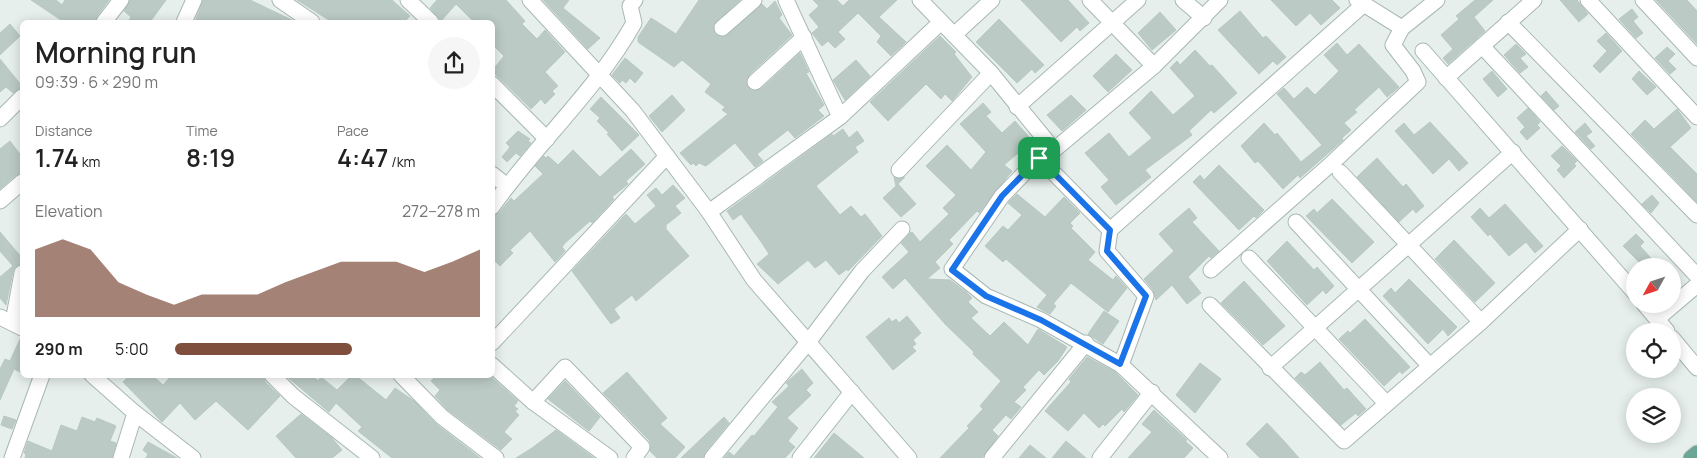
<!DOCTYPE html>
<meta charset="utf-8">
<style>
body{margin:0;font-family:Manrope,sans-serif;background:#f6f6f6;color:#222;height:100vh;display:flex;flex-direction:column;font-size:19px;white-space:nowrap}
*{box-sizing:border-box;margin:0}
p{font-size:16px;color:#767676}
.icon{flex:none;width:28px;height:28px;fill:none;stroke:currentColor;stroke-width:2;stroke-linecap:round;stroke-linejoin:round}
.map{position:relative;flex:1;overflow:hidden}
.drawer{position:absolute;left:20px;top:20px;width:475px;height:358px;display:flex;flex-direction:column;background:#fff;border-radius:8px;box-shadow:0 2px 12px #0003}
.drawer>*{flex:none}
.needle{width:32px;rotate:230deg}
.tools{position:absolute;left:1626px;top:258px;display:grid;gap:10px}
.tools a{display:grid;place-items:center;width:55px;height:55px;border-radius:50%;background:#fff;box-shadow:0 2px 12px #0003;font-size:25px}
.pin{position:absolute;display:grid;place-items:center;width:42px;height:42px;color:#fff;margin:-21px;border-radius:10px;box-shadow:0 2px 8px #0006}
.round{display:grid;place-items:center;flex:none;width:52px;height:52px;border-radius:26px;background:#f6f6f6}
.head{display:flex;align-items:center;justify-content:space-between;height:85px;padding:0 15px}
h1{font-size:28px;font-weight:600;line-height:38px}
.stats{display:grid;grid-template-columns:repeat(3,1fr);gap:8px;height:85px;padding:5px 15px}
.stats div{display:grid;align-content:center}
.stats b{font-size:25px;font-weight:600}
.stats small{font-size:14px;font-weight:400}
.stats p{font-size:14px}
.chart{height:140px;padding:10px 15px}
.chart p{display:flex;justify-content:space-between}
.chart svg{width:100%;height:90px;margin-top:5px;fill:#804e3d;opacity:.7}
ul{padding:0 15px;list-style:none;font-size:16px}
li{display:grid;grid-template-columns:80px 60px 1fr;align-items:center;height:38px}
li i{height:12px;border-radius:6px;background:#804e3d}
.map>svg:first-child{display:block}
.building{fill:#bbcac4;stroke:#b8c9c2}
.lines{fill:none;stroke-linecap:round;stroke-linejoin:round}
.minor-casing{stroke:#a8b8b2;stroke-width:17}
.major-casing{stroke:#c2cac8;stroke-width:17}
.minor{stroke:#fff;stroke-width:15}
.major{stroke:#6aa596;stroke-width:15}
.route-casing{stroke:#fff;stroke-width:10}
.route{stroke:#1a73e8;stroke-width:6}
</style>
<div class="map">
<svg width="1697" height="458" viewBox="0 0 1697 458">
<rect width="100%" height="100%" fill="#e6efeb"/>
<g class="building">
<polygon points="31,0 56,0 62,5 65,0 109,0 97,16 95,22 64,22"/>
<polygon points="130,0 166,0 150,22 128,22 131,17 124,11"/>
<polygon points="203,0 250,0 296,22 195,22"/>
<polygon points="297,0 392,0 410,16 404,22 332,22"/>
<polygon points="437,0 506,0 525,21 522,24 537,39 545,30 565,52 545,72 558,86 552,91 555,94 545,104 541,99 531,109 492,71 504,56 492,44 492,22 474,22 456,4 441,21 430,8"/>
<polygon points="543,0 569,0 563,8 600,38 588,49"/>
<polygon points="699,0 740,0 713,25 715,34 723,37 762,4 767,9 775,1 782,15 779,18 792,35 749,75 746,84 752,91 761,89 800,53 809,72 806,73 824,105 818,110 824,116 795,138 788,130 757,154 763,161 755,167 735,143 706,166 699,163 696,166 693,163 691,165 680,153 728,114 722,110 725,107 705,92 711,84 682,60 674,67 638,42 638,37 651,18 676,34"/>
<polygon points="813,0 837,0 843,6 849,0 897,0 879,17 906,42 891,56 877,42 881,36 858,13 838,32 845,39 835,48 828,41 822,46 812,33 819,27 809,15 819,6"/>
<polygon points="1021,0 1068,0 1089,23 1080,31 1077,27 1061,42"/>
<polygon points="1271,0 1332,0 1340,8 1321,25 1310,13 1296,26"/>
<polygon points="1475,0 1493,0 1474,17 1485,31 1448,64 1443,58 1453,49 1441,35 1459,19 1456,16"/>
<polygon points="1560,0 1577,0 1588,14 1579,22"/>
<polygon points="1656,0 1687,0 1697,11 1697,44"/>
<polygon points="1632,9 1638,17 1633,21 1643,33 1636,38 1619,19"/>
<polygon points="1240,11 1263,38 1266,36 1286,57 1277,65 1273,61 1259,74 1218,30"/>
<polygon points="1160,12 1176,30 1152,50 1138,33"/>
<polygon points="999,19 1044,65 1035,73 1032,69 1017,83 976,42"/>
<polygon points="10,24 20,36 0,55 0,33"/>
<polygon points="1606,33 1622,51 1600,73 1593,66 1607,51 1597,41"/>
<polygon points="940,36 956,52 954,54 972,77 952,101 945,94 941,99 926,84 888,121 870,102"/>
<polygon points="1337,43 1347,55 1359,44 1399,87 1387,97 1379,87 1354,110 1357,112 1344,123 1351,130 1342,138 1343,140 1300,178 1298,175 1283,189 1258,161 1255,163 1241,146 1264,123 1275,135 1277,133 1301,162 1322,145 1277,94 1284,88 1294,99 1307,87 1315,95 1339,71 1324,55"/>
<polygon points="1516,44 1526,54 1520,58 1528,67 1520,73 1504,55"/>
<polygon points="1667,47 1675,54 1668,61 1676,69 1670,74 1655,58"/>
<polygon points="1195,50 1210,66 1212,65 1237,93 1214,113 1211,110 1189,131 1192,135 1145,170 1151,177 1116,205 1101,187 1109,180 1085,153 1109,133 1129,157 1152,138 1129,113 1151,91 1173,115 1195,96 1170,68 1177,61 1180,65"/>
<polygon points="1116,54 1132,70 1108,92 1093,76"/>
<polygon points="625,58 643,73 635,83 630,78 626,83 622,80 620,83 612,75"/>
<polygon points="0,59 22,86 22,88 13,93 6,87 0,92"/>
<polygon points="856,60 870,76 845,100 833,80"/>
<polygon points="1492,71 1507,89 1498,97 1483,79"/>
<polygon points="1639,71 1656,87 1647,95 1632,79"/>
<polygon points="1546,91 1559,106 1554,110 1541,96"/>
<polygon points="672,95 685,110 662,132 649,116"/>
<polygon points="1071,95 1086,110 1062,131 1047,115"/>
<polygon points="601,97 639,135 622,151 607,134 609,133 597,121 600,118 590,109"/>
<polygon points="983,103 991,112 986,116 1002,133 1015,121 1038,147 1030,154 1024,148 1004,165 1012,171 979,213 977,211 949,240 953,244 935,262 940,268 927,279 950,280 966,292 972,298 968,302 978,312 971,318 990,336 1004,322 1028,345 1038,329 1067,347 1058,361 1044,375 1039,370 1023,387 1026,390 1014,402 1021,407 1011,419 1006,415 992,430 998,436 982,458 940,458 969,428 967,426 983,409 980,406 1001,381 973,354 974,352 945,324 905,278 893,289 882,277 909,252 901,243 910,233 912,232 920,242 949,214 943,208 956,195 926,166 947,145 971,170 986,152 960,124"/>
<polygon points="1528,108 1540,122 1537,125 1540,128 1527,140 1520,132 1525,127 1517,118"/>
<polygon points="1677,109 1691,128 1670,147 1697,174 1697,202 1631,134 1645,120 1654,129"/>
<polygon points="1430,122 1468,163 1459,171 1449,159 1433,174 1395,131 1404,123 1414,135"/>
<polygon points="1585,123 1592,132 1586,136 1595,146 1591,149 1575,132"/>
<polygon points="843,129 849,138 857,131 864,141 855,147 858,152 816,186 840,215 851,206 861,217 865,214 882,236 848,271 847,269 839,275 826,260 815,268 808,260 778,284 757,264 769,254 762,243 741,214 733,220 727,211 832,134 833,136"/>
<polygon points="518,131 530,139 528,141 531,143 520,156 516,153 507,162 502,157 510,147 506,143"/>
<polygon points="10,141 22,157 22,173 16,175 0,189 0,149"/>
<polygon points="1562,146 1577,161 1574,164 1576,166 1564,178 1557,170 1561,166 1551,156"/>
<polygon points="631,149 645,164 626,181 628,184 612,197 614,199 592,223 590,221 565,243 562,247 565,251 555,262 530,231 510,250 513,253 500,266 492,258 492,216 499,213 511,198 514,201 543,174 535,166 544,156 546,158 548,156 558,165 573,150 600,177"/>
<polygon points="1377,158 1403,187 1406,184 1424,206 1416,213 1413,209 1399,222 1357,177"/>
<polygon points="1219,165 1264,210 1256,218 1254,216 1239,230 1193,182 1200,175 1204,180"/>
<polygon points="894,177 897,179 905,177 898,184 916,204 901,217 883,198 896,186"/>
<polygon points="673,185 685,198 675,206 681,213 666,225 666,229 689,256 636,301 632,295 614,309 620,318 611,324 572,271 626,214 635,224 656,206 647,195 656,188 662,195"/>
<polygon points="1017,194 1045,217 1064,197 1080,213 1070,223 1073,226 1071,228 1095,252 1088,260 1113,280 1116,276 1127,288 1108,312 1071,283 1053,304 1056,306 1050,314 1042,310 1037,307 1047,295 1006,259 1003,262 985,246 1003,226 1008,230 1022,215 1008,203"/>
<polygon points="1652,195 1659,203 1651,213 1642,204"/>
<polygon points="1332,199 1374,242 1352,263 1306,216 1314,209 1317,213"/>
<polygon points="1505,204 1543,246 1535,253 1526,242 1509,256 1490,234 1488,236 1471,217 1480,208 1489,218"/>
<polygon points="1189,208 1197,218 1192,222 1219,251 1211,258 1209,256 1188,277 1201,293 1187,304 1172,285 1156,300 1153,290 1144,279 1174,251 1159,234"/>
<polygon points="0,232 22,258 22,264 15,267 13,271 6,305 0,298 0,277 13,266 0,251"/>
<polygon points="1636,234 1644,242 1640,246 1658,266 1643,266 1623,246"/>
<polygon points="1454,240 1495,283 1475,302 1435,259"/>
<polygon points="1287,241 1314,270 1317,267 1334,286 1326,294 1323,290 1307,305 1267,261"/>
<polygon points="1409,279 1457,327 1448,336 1443,329 1428,344 1383,296 1391,288 1395,293"/>
<polygon points="1244,281 1285,326 1263,345 1221,303"/>
<polygon points="1104,311 1119,321 1103,344 1088,334"/>
<polygon points="907,316 921,333 913,340 916,344 912,347 916,351 893,370 866,337 889,318 892,322 896,319 899,323"/>
<polygon points="1365,319 1410,367 1402,374 1400,371 1384,386 1339,339 1348,331 1350,333"/>
<polygon points="21,337 22,373 14,369 0,400 0,369 5,359 10,361"/>
<polygon points="1087,357 1115,372 1138,395 1124,412 1122,409 1105,426 1103,424 1099,428 1084,413 1068,431 1045,411 1071,382 1069,379"/>
<polygon points="1320,362 1344,390 1347,388 1366,409 1358,416 1356,413 1341,425 1295,378 1301,372 1305,375"/>
<polygon points="1200,363 1221,379 1195,413 1176,395"/>
<polygon points="802,369 813,383 806,390 811,395 787,418 798,428 788,441 795,447 785,458 724,458 729,452 734,456 752,435 754,436 778,407 772,402 789,386 786,383 789,380"/>
<polygon points="627,372 667,418 660,424 685,447 675,458 657,458 650,451 651,445 649,440 603,393"/>
<polygon points="130,375 152,375 163,385 172,375 263,375 265,382 280,396 248,430 216,401 195,420 180,403 162,422 123,382"/>
<polygon points="285,375 312,375 318,381 321,377 337,390 352,375 355,375 386,400 395,388 414,401 436,424 480,458 392,458 358,431 362,427 336,403 329,412"/>
<polygon points="437,375 489,375 518,401 514,406 518,409 515,411 519,415 504,432 512,439 501,450 448,410 435,396 440,390 431,381"/>
<polygon points="565,381 600,417 589,431 548,399"/>
<polygon points="1154,410 1187,440 1185,441 1193,448 1184,458 1128,458 1152,432 1142,424"/>
<polygon points="301,414 332,438 342,450 332,458 296,458 276,436"/>
<polygon points="4,416 16,420 12,429 1,425"/>
<polygon points="82,417 95,422 97,418 116,426 110,441 116,443 112,458 25,458 26,454 24,453 28,441 52,451 61,425 77,431"/>
<polygon points="724,417 729,423 705,452 703,458 681,458"/>
<polygon points="1267,423 1284,441 1299,458 1260,458 1246,444"/>
<polygon points="556,430 594,458 516,458 532,448"/>
<polygon points="834,433 864,458 814,458"/>
<polygon points="1066,441 1086,458 1052,458"/>
<polygon points="148,442 177,458 146,458 148,454 143,450"/>
<polygon points="1030,445 1046,458 1019,458"/>
</g>
<g class="lines">
<defs>
<g id="minor">
<polyline points="280,0 312,22"/>
<polyline points="408,0 431,22"/>
<polyline points="530,0 633,111 709,212 754,280 909,458"/>
<polyline points="786,0 840,117"/>
<polyline points="920,0 991,73 1054,150 1154,66 1220,0"/>
<polyline points="1090,0 1154,66"/>
<polyline points="1183,0 1204,18"/>
<polyline points="1357,0 1402,28"/>
<polyline points="1588,0 1697,117"/>
<polyline points="1643,0 1697,58"/>
<polyline points="104,22 121,0"/>
<polyline points="184,22 194,0"/>
<polyline points="1508,22 1697,215"/>
<polyline points="722,28 754,0"/>
<polyline points="954,35 992,0"/>
<polyline points="1482,46 1697,276"/>
<polyline points="1423,51 1635,293"/>
<polyline points="1446,78 1534,0"/>
<polyline points="755,82 804,37"/>
<polyline points="492,84 547,139"/>
<polyline points="1017,107 1138,0"/>
<polyline points="0,119 22,97"/>
<polyline points="1054,150 1039,158 1110,230 1363,5"/>
<polyline points="1039,158 1002,196 952,269 986,296 1041,320 1121,365 1220,458"/>
<polyline points="899,170 991,73"/>
<polyline points="1340,172 1481,322"/>
<polyline points="492,174 507,186"/>
<polyline points="0,201 22,182"/>
<path d="M492 207C537 143 596 91 634 23L630 6 635 0"/>
<polyline points="709,212 840,117 941,22"/>
<polyline points="1296,222 1429,365"/>
<polyline points="1110,230 1107,251 1146,296 1121,365"/>
<polyline points="1249,258 1386,403"/>
<polyline points="1211,270 1332,163 1418,82 1413,71 1393,45 1402,28 1437,0"/>
<polyline points="1644,304 1667,331"/>
<polyline points="1210,305 1344,441 1481,322 1580,229"/>
<polyline points="0,317 22,328"/>
<polyline points="1657,319 1697,285"/>
<polyline points="13,322 22,273"/>
<polyline points="1672,338 1697,368"/>
<polyline points="492,343 667,156"/>
<polyline points="492,365 533,402 610,458"/>
<polyline points="1270,368 1513,152"/>
<polyline points="92,375 135,413 193,458"/>
<polyline points="272,375 293,396 372,458"/>
<polyline points="401,375 442,417 496,458"/>
<polyline points="533,402 565,367 642,447 634,458"/>
<polyline points="12,458 42,375"/>
<polyline points="121,458 135,413"/>
<polyline points="712,458 809,341 862,271 902,229"/>
<polyline points="800,458 852,392"/>
<polyline points="992,458 1086,343"/>
<polyline points="1100,458 1152,392"/>
</g>
<polyline id="major" points="1691,458 1697,453"/>
</defs>
<use href="#minor" class="minor-casing"/>
<use href="#major" class="major-casing"/>
<use href="#minor" class="minor"/>
<use href="#major" class="major"/>
</g>
<g class="lines">
<defs>
<polygon id="route" points="1039,158 1110,230 1107,251 1146,296 1120,364 1041,320 986,296 952,270 1002,196"/>
</defs>
<use href="#route" class="route-casing"/>
<use href="#route" class="route"/>
</g>
</svg>
<div class="tools">
<a><svg class="needle" viewBox="-14 -14 28 28"><path d="M0-13l5 13h-10z" fill="#e53935"/><path d="M0 13l5-13h-10z" fill="#767676"/></svg></a>
<a><svg class="icon" aria-label="locate" viewBox="0 0 24 24"><circle cx="12" cy="12" r="6"/><path d="M12 2v4M12 18v4M2 12h4M18 12h4"/></svg></a>
<a><svg class="icon" aria-label="layers" viewBox="0 0 24 24"><path d="M12 4l9 5-9 5-9-5zM3 14l9 5 9-5"/></svg></a>
</div>
<div class="pin" style="left:1039px;top:158px;background:#1e9e55"><svg class="icon" aria-label="arrive" viewBox="0 0 24 24"><path d="M6 21V4h12l-3 4 3 4H6"/></svg></div>
<section class="drawer">
<div class="head"><div><h1>Morning run</h1><p>09:39 · 6 × 290 m</p></div><a class="round"><svg class="icon" aria-label="share" viewBox="0 0 24 24"><path d="M12 15V3M7 8l5-5 5 5M5 13v7h14v-7"/></svg></a></div>
<div class="stats">
<div><p>Distance</p><b>1.74<small> km</small></b></div>
<div><p>Time</p><b>8:19</b></div>
<div><p>Pace</p><b>4:47<small> /km</small></b></div>
</div>
<div class="chart"><p><span>Elevation</span>272–278 m</p>
<svg viewBox="0 0 160 44" preserveAspectRatio="none"><path d="M0 44V11L10 6L20 11L30 27L40 33L50 38L60 33L70 33L80 33L90 27L100 22L110 17L120 17L130 17L140 22L150 17L160 11V44z"/></svg>
</div>
<ul>
<li><b>290 m</b>5:00<i style="width:58%"></i></li>
</ul>
</section>
</div>
